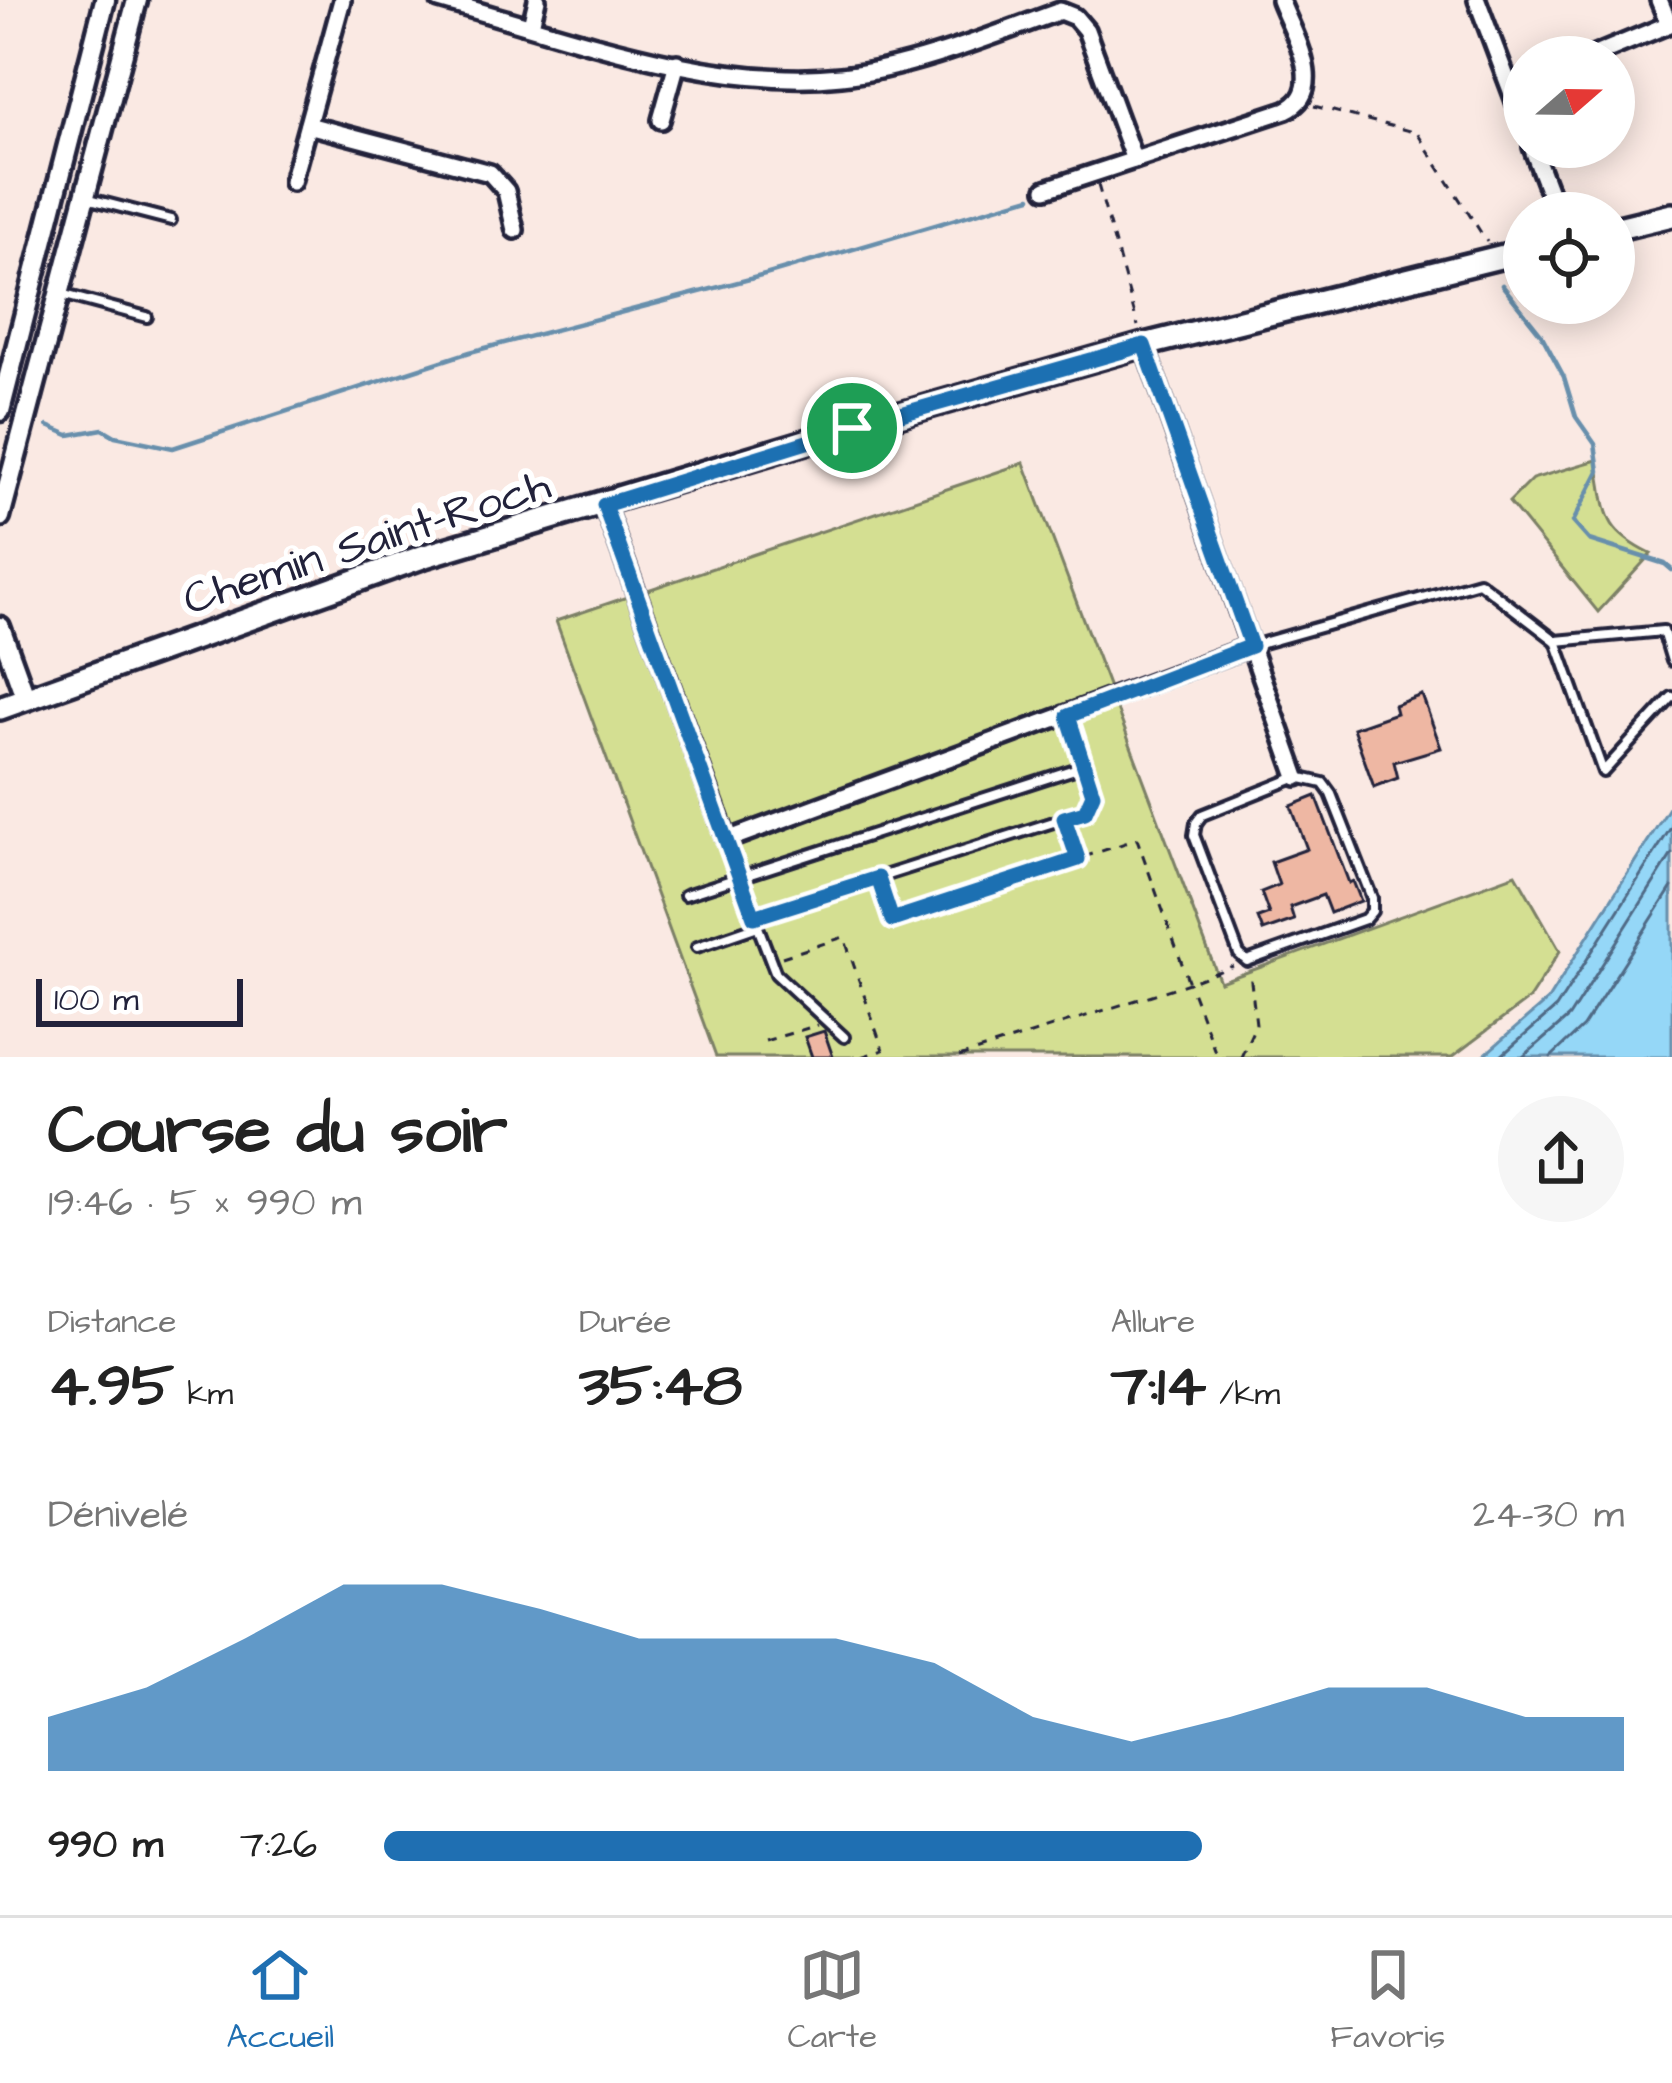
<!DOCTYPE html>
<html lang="fr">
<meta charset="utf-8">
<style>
body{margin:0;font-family:"Architects Daughter",sans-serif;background:#f6f6f6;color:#222;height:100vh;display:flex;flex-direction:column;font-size:45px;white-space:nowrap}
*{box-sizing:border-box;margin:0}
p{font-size:39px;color:#767676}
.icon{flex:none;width:66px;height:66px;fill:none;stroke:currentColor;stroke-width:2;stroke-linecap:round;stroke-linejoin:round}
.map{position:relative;height:1057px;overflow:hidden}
.side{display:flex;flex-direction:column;background:#fff;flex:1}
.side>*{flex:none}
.needle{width:78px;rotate:70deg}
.buttons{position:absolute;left:1503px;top:36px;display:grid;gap:24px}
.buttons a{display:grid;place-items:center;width:132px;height:132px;border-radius:50%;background:#fff;box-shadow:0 6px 30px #0003;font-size:60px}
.scale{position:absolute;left:36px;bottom:30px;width:207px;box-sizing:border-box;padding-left:12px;border:6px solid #22223b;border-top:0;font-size:33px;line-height:42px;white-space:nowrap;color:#22223b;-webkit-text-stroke:9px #fff;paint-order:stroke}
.pin{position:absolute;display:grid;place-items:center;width:102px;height:102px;color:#fff;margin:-51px;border:6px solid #fff;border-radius:50%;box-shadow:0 3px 12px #0007}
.round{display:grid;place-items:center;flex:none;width:126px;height:126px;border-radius:63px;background:#f6f6f6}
.headline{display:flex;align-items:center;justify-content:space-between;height:204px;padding:0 48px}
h1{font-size:66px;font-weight:800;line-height:90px}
.stats{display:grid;grid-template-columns:repeat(3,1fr);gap:18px;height:204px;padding:12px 48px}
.stats div{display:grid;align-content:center}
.stats b{font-size:60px;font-weight:800}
.stats small{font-size:33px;font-weight:400}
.stats p{font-size:33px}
.chart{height:336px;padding:24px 48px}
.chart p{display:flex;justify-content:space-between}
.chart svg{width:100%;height:216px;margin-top:12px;fill:#1f6fb2;opacity:.7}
ul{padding:0 48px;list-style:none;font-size:39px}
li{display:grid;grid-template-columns:192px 144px 1fr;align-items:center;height:90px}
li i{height:30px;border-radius:15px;background:#1f6fb2}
.tab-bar{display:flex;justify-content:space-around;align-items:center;height:168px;border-top:3px solid #e0e0e0;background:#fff;font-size:33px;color:#767676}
.tab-bar a{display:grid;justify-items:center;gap:6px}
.tab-bar .current{color:#1f6fb2}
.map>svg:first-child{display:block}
.green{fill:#d4df92;stroke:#7b8066;stroke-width:3}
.water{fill:#95d7f7;stroke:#678fac;stroke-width:3}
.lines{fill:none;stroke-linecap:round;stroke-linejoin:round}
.shore{stroke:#506a86;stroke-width:3}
.stream{stroke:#678fac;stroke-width:4.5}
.building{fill:#eeb7a3;stroke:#22223b;stroke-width:3}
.service-casing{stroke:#22223b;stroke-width:16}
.minor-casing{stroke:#22223b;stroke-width:24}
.tertiary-casing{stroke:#22223b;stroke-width:27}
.secondary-casing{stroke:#22223b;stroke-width:30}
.path{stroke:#22223b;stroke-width:3;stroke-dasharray:9 9;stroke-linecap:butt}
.service{stroke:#fff;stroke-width:8}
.minor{stroke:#fff;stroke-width:15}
.tertiary{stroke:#fff;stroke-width:18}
.secondary{stroke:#fff;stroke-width:21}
.route-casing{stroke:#fff;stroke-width:24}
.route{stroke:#1f6fb2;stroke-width:15}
.labels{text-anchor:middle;stroke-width:12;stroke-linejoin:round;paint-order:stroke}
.street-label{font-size:45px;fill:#22223b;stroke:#fff}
</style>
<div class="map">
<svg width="1672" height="1057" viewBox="0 0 1672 1057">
<rect width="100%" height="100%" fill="#fae9e3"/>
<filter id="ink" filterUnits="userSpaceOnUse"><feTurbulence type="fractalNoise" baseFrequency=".00833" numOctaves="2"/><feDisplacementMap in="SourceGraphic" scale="24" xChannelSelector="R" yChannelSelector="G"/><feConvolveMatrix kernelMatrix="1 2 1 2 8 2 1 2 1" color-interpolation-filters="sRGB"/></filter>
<g filter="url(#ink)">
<g class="green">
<path d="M1597 460C1607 512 1600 529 1651 554L1598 612 1509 502 1532 479Z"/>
<polygon points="1024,463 1220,982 1516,874 1560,951 1529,999 1452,1057 716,1057 556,621"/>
</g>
<polygon class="water" points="1672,803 1672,1057 1482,1057 1547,1001"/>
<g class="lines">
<g class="shore">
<polyline points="1500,1057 1556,1008 1672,826"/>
<polyline points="1523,1057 1569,1017 1672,854"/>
<polyline points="1551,1057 1583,1027 1672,887"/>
</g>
<g class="stream">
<polyline points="1502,285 1541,334 1564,377 1576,417 1595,444 1599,471 1573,522 1589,540 1665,564 1672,570"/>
<polyline points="48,426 69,435 103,429 115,436 173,448 470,352 765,275 1031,197"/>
</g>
</g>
<g class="building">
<polygon points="1422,695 1441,748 1394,762 1398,778 1374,787 1353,728 1396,713 1394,705"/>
<polygon points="1316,796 1349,883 1353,881 1361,901 1330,913 1323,895 1290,907 1294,920 1263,931 1258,918 1269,914 1261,892 1279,885 1271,862 1307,849 1291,806"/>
<polygon points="824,1031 833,1057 812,1057 805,1037"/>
</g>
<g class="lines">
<defs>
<g id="service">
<polyline points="86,198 171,220"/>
<polyline points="61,294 147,317"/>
<polyline points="1556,641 1663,631 1672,661"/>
<polyline points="1252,646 1479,582 1556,641 1603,772 1672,697"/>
<polygon points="1297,777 1323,783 1331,794 1372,898 1372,911 1365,919 1247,961 1239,954 1194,835 1196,823 1202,815"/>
<polyline points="727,840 755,917 1085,812 1093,793 1068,716"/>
<polyline points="685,895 1084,766"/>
<polyline points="758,927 776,974 844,1037"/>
<polyline points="697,947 758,926"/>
</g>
<g id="minor">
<path d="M439 0C563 34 712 90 841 76 911 69 994 35 1060 11L1075 17 1086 30 1134 160"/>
<polyline points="1477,0 1524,125"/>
<polyline points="1659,0 1669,24"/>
<polyline points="531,25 537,0"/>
<polyline points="1590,57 1672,23"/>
<polyline points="661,120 677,63"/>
<polyline points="308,125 490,173 506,191 515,230"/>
<polyline points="1532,147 1557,213"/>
<polyline points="292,182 342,0"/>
<path d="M1046 189 1286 110C1329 90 1292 32 1280 0"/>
<polyline points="1144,345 1297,777"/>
<polyline points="604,505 727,840 1251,646"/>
</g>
<g id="tertiary">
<polyline points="0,411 105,0"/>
<polyline points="0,517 137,0"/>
<polyline points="0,627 26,699"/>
</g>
<g id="secondary">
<polyline points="1614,229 1672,215"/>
<polyline points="0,708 425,556 852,428 1144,345 1524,251"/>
</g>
</defs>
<use href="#service" class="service-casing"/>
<use href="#minor" class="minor-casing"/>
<use href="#tertiary" class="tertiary-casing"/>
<use href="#secondary" class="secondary-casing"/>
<g class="path">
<polyline points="1314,106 1417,133 1487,242"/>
<polyline points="1098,185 1138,326"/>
<polyline points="1069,831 1078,859 1137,839 1189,983 1233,966"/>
<polyline points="883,891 892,920 1075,859"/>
<polyline points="782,957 844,937 883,1050 861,1057"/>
<polyline points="765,1041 818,1025"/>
<polyline points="959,1057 1189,983 1217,1057"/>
<polyline points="1241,1057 1256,1024 1250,973"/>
</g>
<use href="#service" class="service"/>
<use href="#minor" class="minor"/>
<use href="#tertiary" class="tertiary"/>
<use href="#secondary" class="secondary"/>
</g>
</g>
<g class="lines" filter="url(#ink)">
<defs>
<polygon id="route" points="1144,345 1251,646 1068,716 1093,794 1085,812 1064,818 1078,859 892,920 878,878 754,917 604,505 852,428"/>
</defs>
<use href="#route" class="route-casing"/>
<use href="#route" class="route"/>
</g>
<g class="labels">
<g class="street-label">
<text transform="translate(366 540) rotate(-18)" y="16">Chemin Saint-Roch</text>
</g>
</g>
</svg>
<div class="buttons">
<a><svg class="needle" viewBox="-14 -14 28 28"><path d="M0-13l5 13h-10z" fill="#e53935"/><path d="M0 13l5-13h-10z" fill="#767676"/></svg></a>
<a><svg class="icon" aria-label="locate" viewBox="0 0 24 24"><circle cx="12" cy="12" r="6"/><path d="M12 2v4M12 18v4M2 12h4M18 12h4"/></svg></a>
</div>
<div class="scale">100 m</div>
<div class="pin" style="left:852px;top:428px;background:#1e9e55"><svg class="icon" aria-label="arrive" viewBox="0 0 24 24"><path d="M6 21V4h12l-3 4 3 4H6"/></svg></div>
</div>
<section class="side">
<div class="headline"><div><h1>Course du soir</h1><p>19:46 · 5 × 990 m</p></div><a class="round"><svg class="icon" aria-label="share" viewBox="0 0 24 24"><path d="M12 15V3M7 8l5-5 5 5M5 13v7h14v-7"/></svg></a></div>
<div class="stats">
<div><p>Distance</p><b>4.95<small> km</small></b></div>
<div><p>Durée</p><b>35:48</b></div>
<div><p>Allure</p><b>7:14<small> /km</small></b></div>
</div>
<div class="chart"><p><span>Dénivelé</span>24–30 m</p>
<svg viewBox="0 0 160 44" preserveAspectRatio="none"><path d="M0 44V33L10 27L20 17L30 6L40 6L50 11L60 17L70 17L80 17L90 22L100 33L110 38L120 33L130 27L140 27L150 33L160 33V44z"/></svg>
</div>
<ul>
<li><b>990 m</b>7:26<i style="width:66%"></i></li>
</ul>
</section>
<nav class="tab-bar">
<a class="current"><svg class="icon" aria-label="home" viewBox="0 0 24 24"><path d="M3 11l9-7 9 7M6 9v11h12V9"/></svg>Accueil</a>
<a><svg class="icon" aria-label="map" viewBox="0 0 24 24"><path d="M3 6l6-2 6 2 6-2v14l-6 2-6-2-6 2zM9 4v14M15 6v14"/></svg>Carte</a>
<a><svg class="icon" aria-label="saved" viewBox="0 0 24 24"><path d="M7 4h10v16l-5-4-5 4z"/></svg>Favoris</a>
</nav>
